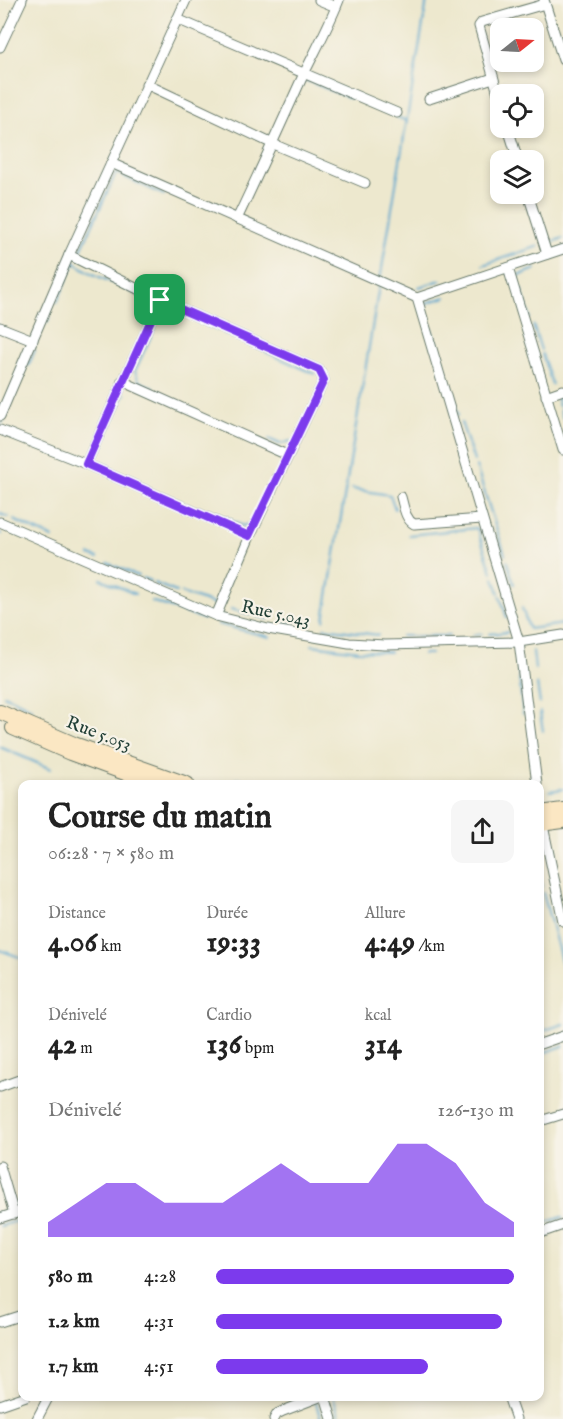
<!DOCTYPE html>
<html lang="fr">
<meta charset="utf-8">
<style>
body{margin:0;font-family:"IM FELL English",serif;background:#f6f6f6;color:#222;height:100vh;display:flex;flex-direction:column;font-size:22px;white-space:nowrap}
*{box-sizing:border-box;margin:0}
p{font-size:20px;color:#767676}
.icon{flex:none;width:33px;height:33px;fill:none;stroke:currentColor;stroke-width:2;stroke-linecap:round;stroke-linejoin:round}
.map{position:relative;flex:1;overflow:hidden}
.details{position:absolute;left:18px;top:780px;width:526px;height:621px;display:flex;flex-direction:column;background:#fff;border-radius:12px;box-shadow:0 3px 9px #0003}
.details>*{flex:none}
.needle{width:39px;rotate:72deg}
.tools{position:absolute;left:490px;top:18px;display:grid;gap:12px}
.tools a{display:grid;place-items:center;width:54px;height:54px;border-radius:12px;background:#fff;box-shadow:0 3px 9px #0003;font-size:30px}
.pin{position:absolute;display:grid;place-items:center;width:51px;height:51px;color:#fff;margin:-26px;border-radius:12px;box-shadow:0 3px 9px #0006}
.round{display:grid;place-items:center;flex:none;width:63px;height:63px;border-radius:12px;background:#f6f6f6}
.headline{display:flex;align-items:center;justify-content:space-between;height:102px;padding:0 30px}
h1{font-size:33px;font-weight:700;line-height:45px}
.figures{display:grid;grid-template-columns:repeat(3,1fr);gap:9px;height:102px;padding:6px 30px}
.figures div{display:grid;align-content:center}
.figures b{font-size:30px;font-weight:700}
.figures small{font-size:16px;font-weight:400}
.figures p{font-size:16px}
.chart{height:168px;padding:12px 30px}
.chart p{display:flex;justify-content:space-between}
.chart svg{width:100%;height:108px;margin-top:6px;fill:#7c3aed;opacity:.7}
ul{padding:0 30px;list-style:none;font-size:20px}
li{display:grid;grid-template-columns:96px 72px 1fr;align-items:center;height:45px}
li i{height:15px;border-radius:8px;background:#7c3aed}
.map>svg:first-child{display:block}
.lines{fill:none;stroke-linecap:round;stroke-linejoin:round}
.stream{stroke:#55a5cf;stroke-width:2}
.minor-casing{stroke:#67796a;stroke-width:11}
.secondary-casing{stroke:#67796a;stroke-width:16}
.minor{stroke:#fff;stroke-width:9}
.secondary{stroke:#fbe7c3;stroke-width:14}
.route-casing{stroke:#fff;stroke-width:12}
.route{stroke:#7c3aed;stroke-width:8}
.labels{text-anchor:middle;stroke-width:4.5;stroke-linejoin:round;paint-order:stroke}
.street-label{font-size:18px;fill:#1f3d34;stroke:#f7f3e8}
</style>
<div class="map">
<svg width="563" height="1419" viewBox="0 0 563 1419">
<rect width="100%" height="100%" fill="#f7f3e8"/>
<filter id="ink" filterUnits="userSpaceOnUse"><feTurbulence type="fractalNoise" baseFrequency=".0167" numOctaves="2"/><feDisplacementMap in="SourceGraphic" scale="12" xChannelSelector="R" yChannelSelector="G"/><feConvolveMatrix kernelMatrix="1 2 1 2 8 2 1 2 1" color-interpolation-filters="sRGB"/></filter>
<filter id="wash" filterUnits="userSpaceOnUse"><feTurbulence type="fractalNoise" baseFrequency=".008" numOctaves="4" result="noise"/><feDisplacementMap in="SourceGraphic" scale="24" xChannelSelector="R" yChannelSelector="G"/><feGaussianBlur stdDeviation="1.35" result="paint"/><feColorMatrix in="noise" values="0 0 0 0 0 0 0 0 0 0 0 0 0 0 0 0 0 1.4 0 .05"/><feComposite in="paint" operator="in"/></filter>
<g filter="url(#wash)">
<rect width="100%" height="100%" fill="#ede8ce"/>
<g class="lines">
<g class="stream">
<polyline points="305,80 350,98"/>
<polyline points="397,117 407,121"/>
<polyline points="547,244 563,238"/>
<polyline points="78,256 116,173 164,195"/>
<polyline points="75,263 93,274 140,295"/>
<polyline points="483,265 539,246"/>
<polyline points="380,280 427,0"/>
<polyline points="519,283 517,276 536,269"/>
<polyline points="419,287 441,280"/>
<polyline points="521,289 530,318"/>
<polyline points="57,302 75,261"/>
<polyline points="424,306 423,304 446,297"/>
<polyline points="47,323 50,316"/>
<polyline points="206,325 217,330"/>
<polyline points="533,325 541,350"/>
<polyline points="430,326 445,370"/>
<polyline points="224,333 242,341"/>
<polyline points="250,345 257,348"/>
<polyline points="266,352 315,374"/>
<polyline points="542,354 552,384"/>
<polyline points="28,366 35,350"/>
<polyline points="154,388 139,381 135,371 161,314 173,310"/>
<polyline points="450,388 459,415"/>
<polyline points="556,395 559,406"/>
<polyline points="560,410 563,418"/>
<polyline points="6,414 9,406"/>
<polyline points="114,418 125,394"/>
<polyline points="461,422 474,461"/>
<polyline points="0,427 4,419"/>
<polyline points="269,439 280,444 291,441"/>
<polyline points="98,453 112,423"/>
<polyline points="102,462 109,465"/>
<polyline points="476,466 505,555"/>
<polyline points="352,489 390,495 395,509"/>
<polyline points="213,513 243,526 252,523"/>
<polyline points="0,514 8,517"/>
<polyline points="14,520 33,529"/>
<polyline points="35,530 53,538"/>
<polyline points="0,533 1,534"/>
<polyline points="409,535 477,528 492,572"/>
<polyline points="90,555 98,558"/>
<polyline points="507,561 514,584"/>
<polyline points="108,563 138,576"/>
<polyline points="143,578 150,581"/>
<polyline points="494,578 499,593"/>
<polyline points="101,579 135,594"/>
<polyline points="154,583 176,592"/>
<polyline points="181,593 216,605"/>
<polyline points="500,596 507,618"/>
<polyline points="151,601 204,619"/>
<polyline points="522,608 529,629 563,624"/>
<polyline points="231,609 252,615"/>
<polyline points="256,616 269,619"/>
<polyline points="324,620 379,286"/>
<polyline points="282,621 294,624"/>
<polyline points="218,624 270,637"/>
<polyline points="324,628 378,635"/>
<polyline points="489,634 508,632"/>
<polyline points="472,635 482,634"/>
<polyline points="401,636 449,636"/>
<polyline points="312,645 359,651 390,652"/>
<polyline points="533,651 535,669"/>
<polyline points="423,654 431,654"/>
<polyline points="517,658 523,714"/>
<polyline points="537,684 540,704"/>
<polyline points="4,695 32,708"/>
<polyline points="540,712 543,731"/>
<polyline points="0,747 51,769"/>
<polyline points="236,779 264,784"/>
<polyline points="549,791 563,789"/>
<polyline points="540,878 542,886"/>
<polyline points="543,893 563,967"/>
<polyline points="0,950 22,958"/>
<polyline points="540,1032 563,1024"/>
<polyline points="540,1054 563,1046"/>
<polyline points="13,1204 22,1201"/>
<polyline points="540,1224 563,1217"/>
<polyline points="0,1226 17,1221"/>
<polyline points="7,1325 22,1320"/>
<polyline points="333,1396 340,1419"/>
<polyline points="316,1403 321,1419"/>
</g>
</g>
</g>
<g filter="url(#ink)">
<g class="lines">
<defs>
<g id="minor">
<polyline points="319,0 336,7"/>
<polyline points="544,0 563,60"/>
<polyline points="177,19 397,113"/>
<polyline points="0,47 22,0"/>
<polyline points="146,84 273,144 365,183"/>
<polyline points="429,99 493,78"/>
<polyline points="501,104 479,26 482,22 545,4"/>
<polyline points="508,128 518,160"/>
<polyline points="111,163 417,298 563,249"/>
<polyline points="528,194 547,254"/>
<path d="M237 219C259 173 280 126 301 80 314 53 328 28 339 0"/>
<polyline points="69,255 160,300 319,370 324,380 250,536 216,616"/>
<polyline points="508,268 563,450"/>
<polyline points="417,298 519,642 537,784"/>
<polyline points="0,327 33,340"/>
<polyline points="122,381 287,455"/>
<polyline points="546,396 563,390"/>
<polyline points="0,416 69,255 186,0"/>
<polyline points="0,430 86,464 250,536"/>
<polyline points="86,464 160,300"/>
<path d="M401 497C404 507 405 519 414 524L482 519"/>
<polyline points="0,522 216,616 268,629 349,643 385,645 519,642 563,635"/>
<polyline points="542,821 563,921"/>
<polyline points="540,1044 563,1036"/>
<polyline points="0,1087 22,1079"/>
<polyline points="540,1121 563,1114"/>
<polyline points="0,1166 14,1214"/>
<polyline points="0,1218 22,1211"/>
<polyline points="540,1233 563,1225"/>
<polyline points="0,1322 22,1315"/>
<polyline points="325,1396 332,1419"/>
<polyline points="508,1396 516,1419"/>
<polyline points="0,1405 26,1396"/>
<polyline points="37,1419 49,1396"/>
<polyline points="274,1419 277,1414 283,1411 322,1396"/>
</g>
<g id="secondary">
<polyline points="0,712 74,744 187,784"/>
<polyline points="13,728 70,753 155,784"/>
<polyline points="540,813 563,810"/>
<polyline points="540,824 563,821"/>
</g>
</defs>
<use href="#minor" class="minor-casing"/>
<use href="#secondary" class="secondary-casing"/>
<use href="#minor" class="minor"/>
<use href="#secondary" class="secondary"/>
</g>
</g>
<g class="lines" filter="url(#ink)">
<defs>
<polygon id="route" points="160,300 319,370 324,380 249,536 86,464"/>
</defs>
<use href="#route" class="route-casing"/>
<use href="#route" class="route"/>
</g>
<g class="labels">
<g class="street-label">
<text transform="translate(276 613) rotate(12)" y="6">Rue 5.043</text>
<text transform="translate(99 733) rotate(21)" y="6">Rue 5.053</text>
</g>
</g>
</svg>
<div class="tools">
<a><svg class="needle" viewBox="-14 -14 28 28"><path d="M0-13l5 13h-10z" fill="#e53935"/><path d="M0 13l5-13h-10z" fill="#767676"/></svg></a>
<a><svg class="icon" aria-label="locate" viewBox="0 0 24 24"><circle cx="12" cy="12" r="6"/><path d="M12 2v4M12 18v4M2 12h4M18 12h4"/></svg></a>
<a><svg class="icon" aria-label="layers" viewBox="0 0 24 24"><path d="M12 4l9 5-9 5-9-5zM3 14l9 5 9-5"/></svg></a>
</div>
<div class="pin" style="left:160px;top:300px;background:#1e9e55"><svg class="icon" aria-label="arrive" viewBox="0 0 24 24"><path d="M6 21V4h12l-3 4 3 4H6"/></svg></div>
<section class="details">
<div class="headline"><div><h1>Course du matin</h1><p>06:28 · 7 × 580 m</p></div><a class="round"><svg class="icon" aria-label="share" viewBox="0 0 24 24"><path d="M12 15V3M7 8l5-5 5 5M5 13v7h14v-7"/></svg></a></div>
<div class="figures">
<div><p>Distance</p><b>4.06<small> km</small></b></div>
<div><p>Durée</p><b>19:33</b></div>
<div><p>Allure</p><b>4:49<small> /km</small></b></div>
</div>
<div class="figures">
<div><p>Dénivelé</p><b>42<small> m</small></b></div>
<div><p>Cardio</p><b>136<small> bpm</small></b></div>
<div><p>kcal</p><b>314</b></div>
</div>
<div class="chart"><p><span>Dénivelé</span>126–130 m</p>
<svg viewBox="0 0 160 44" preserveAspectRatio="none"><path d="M0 44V38L10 30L20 22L30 22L40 30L50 30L60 30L70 22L80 14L90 22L100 22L110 22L120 6L130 6L140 14L150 30L160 38V44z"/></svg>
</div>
<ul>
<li><b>580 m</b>4:28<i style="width:100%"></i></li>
<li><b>1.2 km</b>4:31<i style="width:96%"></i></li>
<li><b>1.7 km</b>4:51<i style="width:71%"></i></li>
</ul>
</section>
</div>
